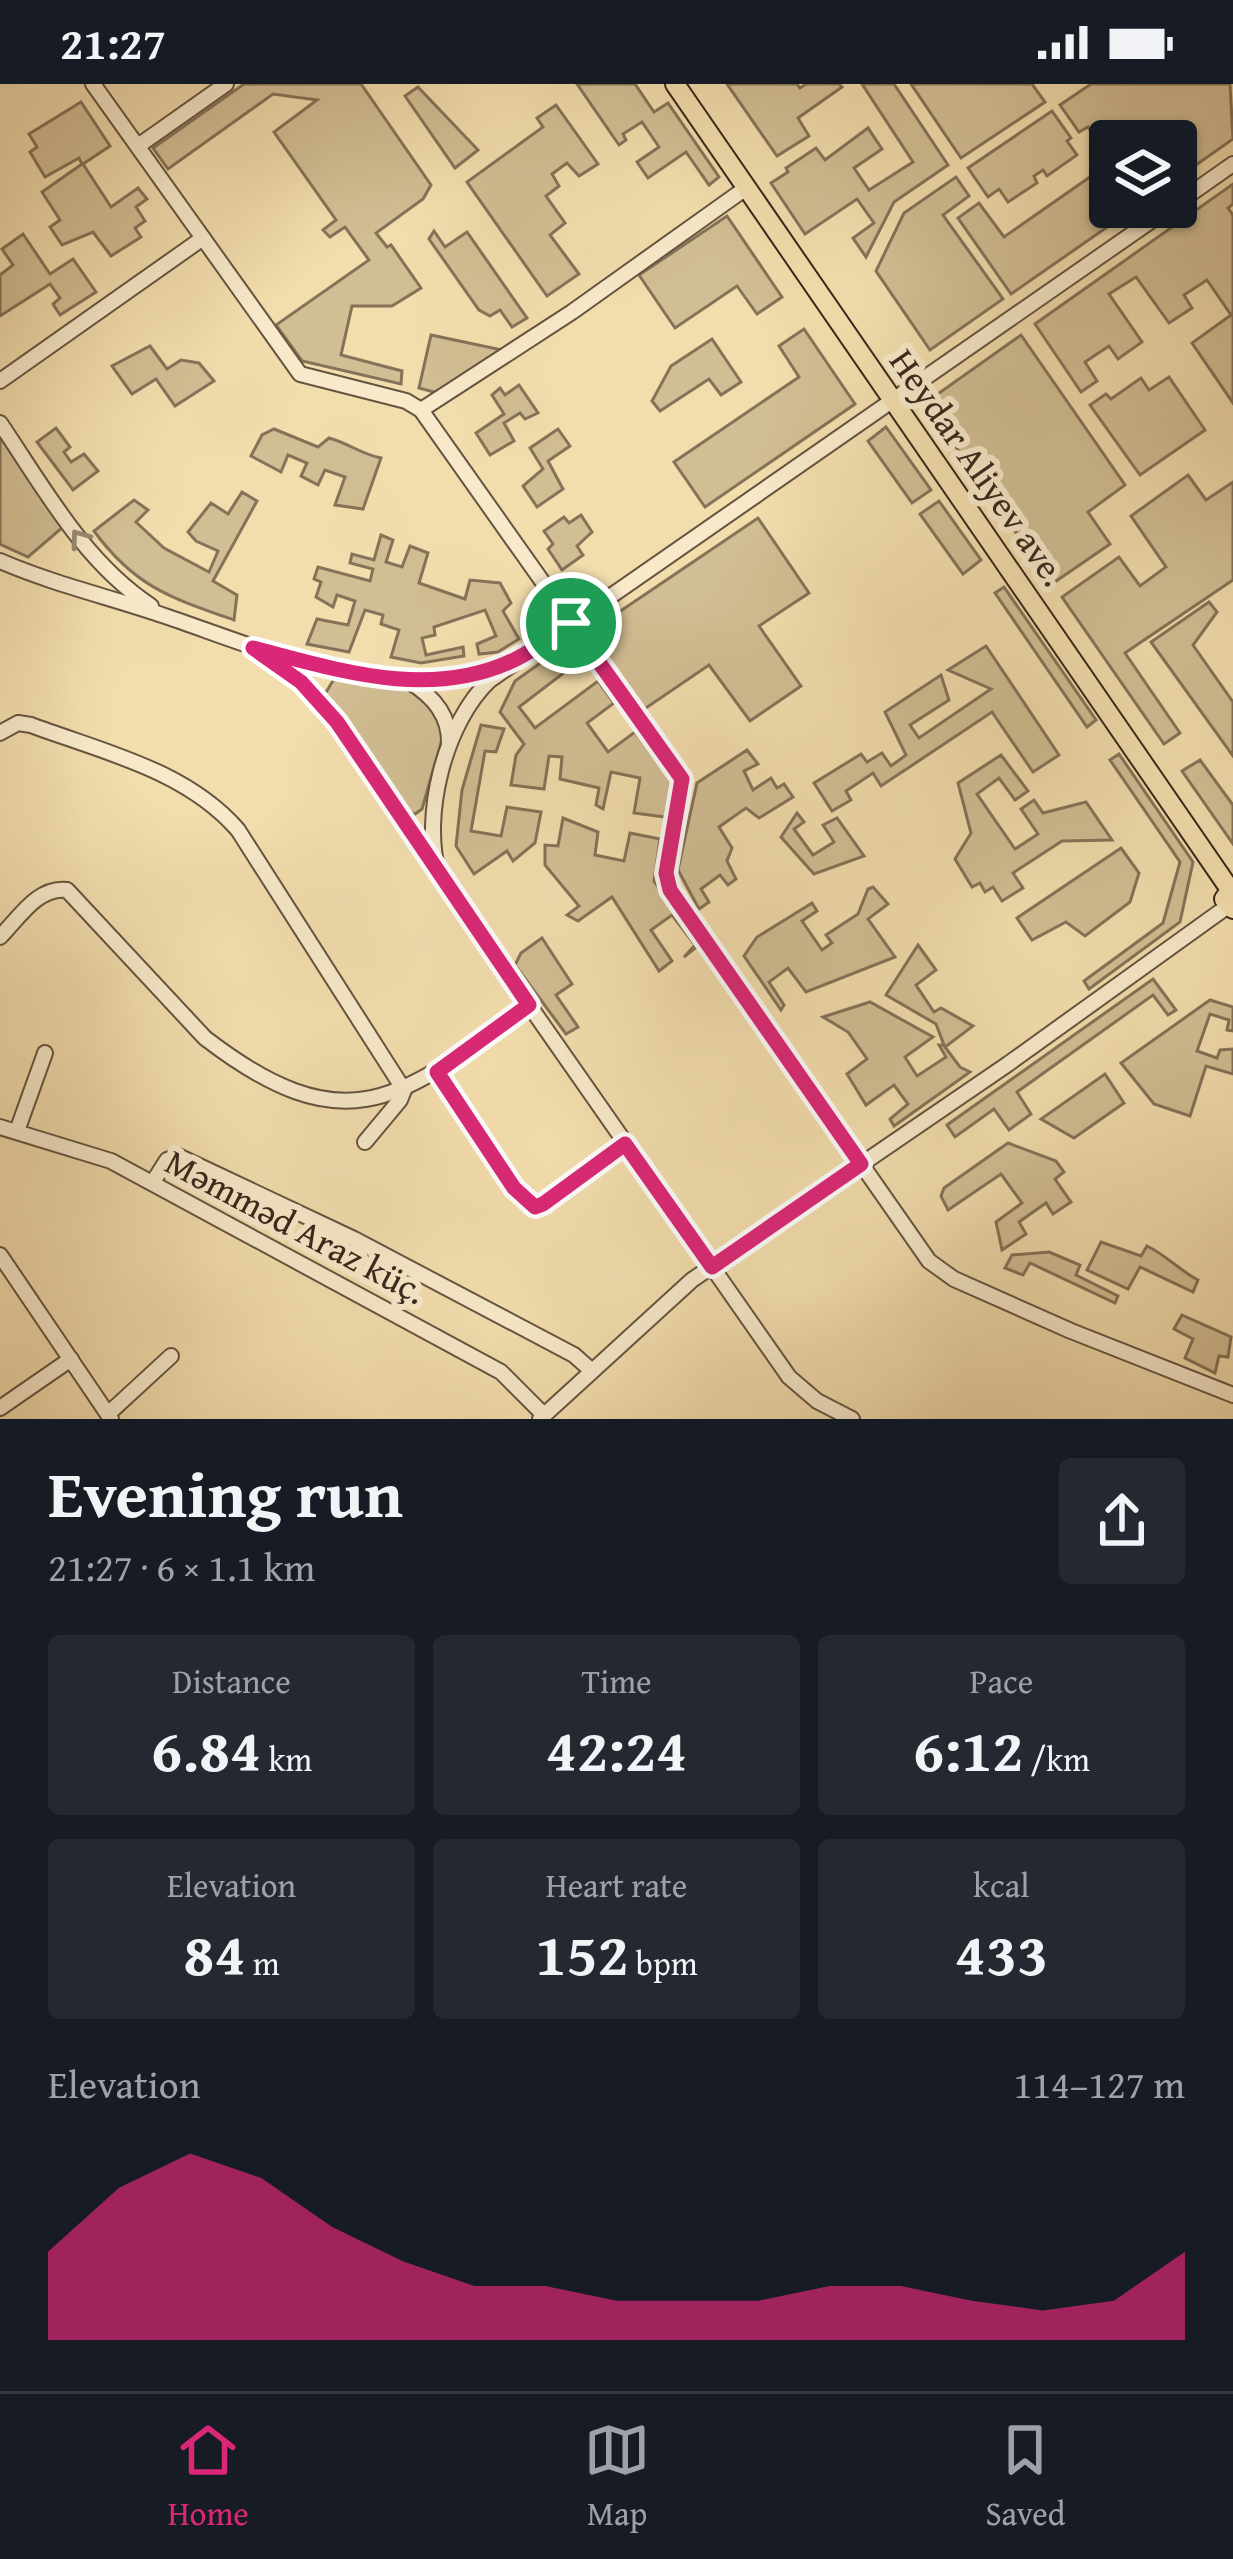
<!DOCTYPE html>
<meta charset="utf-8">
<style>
body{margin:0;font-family:"Gentium Book Plus",serif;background:#242831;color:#f1f3f6;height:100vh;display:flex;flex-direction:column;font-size:45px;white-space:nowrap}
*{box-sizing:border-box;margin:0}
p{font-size:39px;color:#9ea1a6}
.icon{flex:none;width:66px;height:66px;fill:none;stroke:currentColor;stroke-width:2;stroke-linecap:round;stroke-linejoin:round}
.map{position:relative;height:1335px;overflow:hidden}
.panel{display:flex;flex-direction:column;background:#171b24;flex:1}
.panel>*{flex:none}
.fabs{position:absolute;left:1089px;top:36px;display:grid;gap:24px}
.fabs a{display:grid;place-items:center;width:108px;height:108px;border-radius:12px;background:#171b24;box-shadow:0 3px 9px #0004;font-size:60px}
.pin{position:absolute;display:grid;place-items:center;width:102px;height:102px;color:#fff;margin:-51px;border:6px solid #fff;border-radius:50%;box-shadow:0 3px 12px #0007}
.round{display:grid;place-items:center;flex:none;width:126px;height:126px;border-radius:12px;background:#242831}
.head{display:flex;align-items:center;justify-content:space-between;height:204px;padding:0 48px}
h1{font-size:66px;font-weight:700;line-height:90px}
.stats{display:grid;grid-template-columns:repeat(3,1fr);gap:18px;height:204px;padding:12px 48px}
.stats div{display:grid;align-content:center;border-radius:12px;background:#242831;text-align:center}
.stats b{font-size:60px;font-weight:700}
.stats small{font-size:33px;font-weight:400}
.stats p{font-size:33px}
.chart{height:336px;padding:24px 48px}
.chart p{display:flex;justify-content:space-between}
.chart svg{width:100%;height:216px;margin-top:12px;fill:#db2777;opacity:.7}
.status{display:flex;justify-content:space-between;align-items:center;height:84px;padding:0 60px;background:#171b24;direction:ltr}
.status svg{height:33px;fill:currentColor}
.menu{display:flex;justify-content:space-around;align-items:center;height:168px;border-top:3px solid #363941;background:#171b24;font-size:33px;color:#9ea1a6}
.menu a{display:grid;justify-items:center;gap:6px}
.menu .selected{color:#db2777}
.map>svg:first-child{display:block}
.green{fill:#d2be94;stroke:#857258;stroke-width:3}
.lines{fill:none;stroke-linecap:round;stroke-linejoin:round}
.minor-casing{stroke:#665440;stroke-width:18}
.major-casing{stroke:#38261c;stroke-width:22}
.minor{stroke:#f7e9ca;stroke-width:14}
.major{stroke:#f2ddad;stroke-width:18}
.oneway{stroke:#988873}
.route-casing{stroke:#fff;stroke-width:24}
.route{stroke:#db2777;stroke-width:15}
.labels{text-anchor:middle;stroke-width:12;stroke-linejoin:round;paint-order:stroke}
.street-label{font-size:36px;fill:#38261c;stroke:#f7e9ca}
</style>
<div class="status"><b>21:27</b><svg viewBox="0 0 49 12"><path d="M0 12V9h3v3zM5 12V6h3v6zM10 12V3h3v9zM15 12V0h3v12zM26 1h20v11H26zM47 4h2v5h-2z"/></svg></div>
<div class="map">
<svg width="1233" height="1335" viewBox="0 0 1233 1335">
<rect width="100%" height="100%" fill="#f2ddad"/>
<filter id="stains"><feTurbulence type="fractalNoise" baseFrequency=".00167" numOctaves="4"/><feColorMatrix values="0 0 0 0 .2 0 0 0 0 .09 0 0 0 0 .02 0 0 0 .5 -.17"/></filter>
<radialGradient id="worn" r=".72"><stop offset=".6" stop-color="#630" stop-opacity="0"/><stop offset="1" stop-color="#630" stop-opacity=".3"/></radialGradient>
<g class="green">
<polygon points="244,0 361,0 431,101 423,115 376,149 387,163 391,161 421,204 392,222 352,222 341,271 402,287 401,300 302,277 276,241 369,176 345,143 330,153 323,146 336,136 274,48 317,16 273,10 168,85 153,64"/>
<polygon points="577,0 635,0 654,28 668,19 719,93 709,101 686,68 648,94 637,78 659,63 642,38 623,50 626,56 619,61"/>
<polygon points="727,0 797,0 800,4 806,0 839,0 842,3 798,34 809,52 777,72"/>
<polygon points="862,0 894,0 948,81 894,118 866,173 853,154 874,139 857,115 805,150 771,99 788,88 786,84 816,64 825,76 868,44 882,65 854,84 869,106 913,78"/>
<polygon points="911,0 1032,0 1045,18 961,74"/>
<polygon points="1091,0 1230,0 1233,55 1176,95 1176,57 1110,57 1110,75 1088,43 1079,48 1060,21"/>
<polygon points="418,3 478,66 455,84 405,12"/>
<polygon points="81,18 110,62 83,80 111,123 138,104 147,115 136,123 145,137 135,144 141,153 111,172 93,148 62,161 50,143 60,136 42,108 82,80 79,74 45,93 30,68 37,63 29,50"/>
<polygon points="556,21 598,80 579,92 567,79 552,90 559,102 546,112 565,139 550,151 579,190 547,212 467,98 543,43 537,34"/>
<polygon points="1052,27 1071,54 1067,57 1077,71 1047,92 1043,86 1034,92 1037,99 1008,118 999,105 988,113 968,84"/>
<polygon points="1110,79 1110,123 1136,123 1011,210 958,134 979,119 1004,153"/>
<polygon points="956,93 969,112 943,131 1003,215 930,266 876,187 904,129"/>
<polygon points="1233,100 1233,120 1228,124 1233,131 1233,319 1192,259 1231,231 1207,196 1184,211 1192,224 1169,239 1136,193 1109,210 1142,258 1118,275 1109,262 1085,278 1097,297 1081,308 1035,240"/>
<polygon points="727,132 782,213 757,230 737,202 675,244 639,191"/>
<polygon points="434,147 445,163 467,148 527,234 512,243 500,226 490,232 479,226 429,155"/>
<polygon points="23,150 50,190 73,175 96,208 60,231 53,220 60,214 50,200 0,232 0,191 13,181 2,165"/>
<polygon points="804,245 855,320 705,423 674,378 799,293 779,262"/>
<polygon points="431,251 502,266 441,310 419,304"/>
<polygon points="1021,251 1125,401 1088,428 1110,460 1052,500 925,319"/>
<polygon points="712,255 741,298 721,311 709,295 660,327 652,317 671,282"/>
<polygon points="150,262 167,285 181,276 199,279 214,297 175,322 156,295 132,310 112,282"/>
<polygon points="1169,293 1205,346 1140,391 1090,321 1106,310 1111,315 1141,294 1149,306"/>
<polygon points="519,301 538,329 525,335 520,329 504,339 514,357 490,371 476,349 504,330 492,311 500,304 505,311"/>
<polygon points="886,343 931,406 912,419 868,357"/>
<polygon points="56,344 70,363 64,368 71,378 84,370 98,387 73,406 37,358"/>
<path d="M274 345 318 363 329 354C348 359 361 370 381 374L363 425 335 421 345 393 325 386 318 401 301 392 307 379 288 371 281 388 251 372 262 351Z"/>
<polygon points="558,345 570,362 548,377 563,405 537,423 523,402 543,385 530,364"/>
<polygon points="0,352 63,443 28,473 0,460"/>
<polygon points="1188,391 1206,416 1233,398 1233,496 1125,569 1180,649 1164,660 1062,513 1119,473 1140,502 1166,483 1131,432"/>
<path d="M242 408 257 417 213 497 237 511 234 536C171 514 135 503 94 447L134 416 148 426 136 438 164 464 209 488 218 467 196 457 188 448 211 419 228 430Z"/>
<polygon points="939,417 981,476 963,490 920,430"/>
<polygon points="581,431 592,448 577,462 583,471 562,486 548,465 553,460 544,447 564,433 569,439"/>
<polygon points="758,434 809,509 759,542 801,602 750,637 709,581 643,626 591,547"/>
<polygon points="381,451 393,456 386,478 402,483 410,462 428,469 419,499 465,515 470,496 500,499 511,519 503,527 519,555 498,568 479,570 477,560 496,552 485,526 434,543 435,551 422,554 426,571 463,563 464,572 421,579 391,573 399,546 381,540 383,531 365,526 349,568 307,560 317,535 348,541 355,517 337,511 333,523 316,513 321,498 314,495 318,483 370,497 373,485 350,479 352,470 374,476"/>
<polygon points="1004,503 1096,636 1087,643 995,509"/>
<polygon points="1209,518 1217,528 1193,561 1233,618 1233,672 1151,558"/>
<polygon points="570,558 582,575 519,623 535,644 598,597 614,619 587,639 608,668 635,648 671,696 665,733 634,729 640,694 611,688 603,725 596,721 599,704 560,695 562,673 549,672 544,705 511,701 516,671 524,660 500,628 515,597"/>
<polygon points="986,562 1059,671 1033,688 992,628 881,702 873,689 846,707 851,716 832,727 814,699 861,670 867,678 882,669 891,682 906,671 885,628 941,591 949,616 910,641 919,654 991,605 948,586"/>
<polygon points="334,595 408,603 420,610 445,645 422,725 415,730 403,726 325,610"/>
<polygon points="481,641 504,645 496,668 485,667 471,747 501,752 507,723 541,728 535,759 513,777 507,767 474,790 456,762 462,706"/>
<polygon points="747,666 758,680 744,687 753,706 771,694 777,704 784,700 793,713 759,734 746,724 719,743 732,764 727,777 736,795 728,801 720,791 701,805 709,818 699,825 678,786 697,699"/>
<polygon points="1119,670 1193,778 1180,838 1089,905 1084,897 1163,839 1180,778 1110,676"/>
<polygon points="1001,671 1028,707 1015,716 999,694 977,710 1015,765 1038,750 1021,725 1034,716 1043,729 1086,718 1112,756 1062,757 1013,789 1023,804 1002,817 993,803 985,808 980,799 972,803 955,775 971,749 958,699"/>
<polygon points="1200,676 1233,721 1233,760 1182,687"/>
<polygon points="797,729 804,738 794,745 813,771 834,758 823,741 837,734 864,772 814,790 781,753"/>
<polygon points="563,734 598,748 595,771 624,777 630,749 660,755 654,797 699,861 684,873 695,861 672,831 651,846 672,877 659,887 612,813 578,837 567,831 579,822 545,781 545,761 558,762"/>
<polygon points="1121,764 1139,789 1130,818 1085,852 1066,838 1032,856 1017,834"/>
<polygon points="873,803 888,820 868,835 895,873 806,908 788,884 769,898 784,921 781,926 744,872 757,853 812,819 817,827 802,837 822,866 832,859 826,851 858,830 868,805"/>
<polygon points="542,854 572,900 556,911 578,943 566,950 515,881 521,869"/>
<polygon points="918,861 936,886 916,901 934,928 941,924 973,942 945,963 960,983 970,988 894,1042 890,1035 908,1020 894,1001 866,1021 847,990 867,975 848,948 823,933 870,918 933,953 905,973 917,992 946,973 939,961 944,961 936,940 886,911"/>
<polygon points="1153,895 1176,926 1168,931 1153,911 1017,1008 1031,1030 1009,1046 994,1025 955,1053 947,1041"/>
<polygon points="1210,916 1233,923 1233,947 1227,946 1229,936 1210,930 1197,967 1217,974 1220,966 1233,965 1233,990 1206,982 1190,1032 1154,1020 1121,979"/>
<polygon points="1105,990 1124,1019 1074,1054 1041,1035"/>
<polygon points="1008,1059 1056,1077 1064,1088 1055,1095 1071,1118 1053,1130 1046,1119 1019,1138 1026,1150 1002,1166 996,1138 1022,1119 1001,1090 948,1126 941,1112 944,1104"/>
<path d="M1101 1158 1141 1172 1147 1162C1166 1171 1179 1186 1198 1196L1193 1208 1140 1183 1128 1205 1087 1186Z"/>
<polygon points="1049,1168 1080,1181 1076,1191 1118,1212 1115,1219 1030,1179 1023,1191 1005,1184 1012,1171"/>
<polygon points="1182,1231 1231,1253 1228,1273 1219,1272 1215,1289 1185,1274 1193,1255 1174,1245"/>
</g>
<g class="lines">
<defs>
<g id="minor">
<polyline points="93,0 300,290 406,317 421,326 682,695 666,789 670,806 929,1177 954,1195 1071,1247 1233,1311"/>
<polyline points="138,62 226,0"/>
<polyline points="1176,120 1233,80"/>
<polyline points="0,297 203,154"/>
<polyline points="421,326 572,228 746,104"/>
<path d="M0 339C44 404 84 478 151 522"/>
<path d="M0 477C53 500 110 513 165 532 271 568 390 623 502 580"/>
<polyline points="253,564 301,598 337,638 529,921 789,1293 817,1317 852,1335"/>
<path d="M408 597C432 611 450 631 449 660"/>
<path d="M0 649 18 639 31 641C103 668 186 686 238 746L404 1006 400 1016 365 1058"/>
<path d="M439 791C421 732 445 638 490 596L1171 123"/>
<path d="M0 853C19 834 38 802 67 806L205 954C348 1064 402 1014 529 921"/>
<polyline points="437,988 514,1104 535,1123 625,1060"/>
<polyline points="0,1043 111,1077 501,1288 544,1331"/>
<polyline points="17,1047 45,969"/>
<polyline points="153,1098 167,1076 178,1072 354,1155 574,1271 592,1287"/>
<polyline points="0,1171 111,1335"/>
<polyline points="0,1324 71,1275"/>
<polyline points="108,1330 171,1272"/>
<polyline points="540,1335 692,1196 1008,980 1228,822"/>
</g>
<g id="major">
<polyline points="675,0 1229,804"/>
<polyline points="1233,803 1224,815 1233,825"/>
</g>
</defs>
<use href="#minor" class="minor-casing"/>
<use href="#major" class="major-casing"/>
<use href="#minor" class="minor"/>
<use href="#major" class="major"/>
</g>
<defs><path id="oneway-chevron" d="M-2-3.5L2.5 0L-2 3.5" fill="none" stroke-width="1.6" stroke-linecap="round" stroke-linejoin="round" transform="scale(3)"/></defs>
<use class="oneway" href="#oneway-chevron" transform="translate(79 454) rotate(-126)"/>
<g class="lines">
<defs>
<path id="route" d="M571 539 682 695 666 789 670 806 861 1080 712 1183 625 1060 543 1120 535 1123 514 1104 437 988 529 921 337 638 301 598 253 564C338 586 431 617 516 575 535 566 553 551 571 539Z"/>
</defs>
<use href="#route" class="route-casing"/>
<use href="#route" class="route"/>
</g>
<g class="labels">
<g class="street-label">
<text transform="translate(979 383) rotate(55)" y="13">Heydar Aliyev ave.</text>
<text transform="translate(296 1142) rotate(28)" y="13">Məmməd Araz küç.</text>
</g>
</g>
<rect width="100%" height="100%" filter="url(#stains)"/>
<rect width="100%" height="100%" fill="url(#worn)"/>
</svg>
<div class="fabs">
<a><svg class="icon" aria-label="layers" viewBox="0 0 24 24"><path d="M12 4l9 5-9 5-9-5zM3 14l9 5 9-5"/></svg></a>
</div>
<div class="pin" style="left:571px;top:539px;background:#1e9e55"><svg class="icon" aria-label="arrive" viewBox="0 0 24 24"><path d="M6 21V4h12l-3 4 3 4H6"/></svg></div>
</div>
<section class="panel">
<div class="head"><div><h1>Evening run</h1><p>21:27 · 6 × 1.1 km</p></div><a class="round"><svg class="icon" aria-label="share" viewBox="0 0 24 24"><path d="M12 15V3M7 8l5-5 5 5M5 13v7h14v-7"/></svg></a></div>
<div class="stats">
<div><p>Distance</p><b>6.84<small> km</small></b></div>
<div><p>Time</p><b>42:24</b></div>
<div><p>Pace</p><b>6:12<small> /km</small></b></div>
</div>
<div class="stats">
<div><p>Elevation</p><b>84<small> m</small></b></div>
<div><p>Heart rate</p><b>152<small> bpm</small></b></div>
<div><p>kcal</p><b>433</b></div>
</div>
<div class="chart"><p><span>Elevation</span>114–127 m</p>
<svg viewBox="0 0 160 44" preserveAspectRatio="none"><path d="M0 44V26L10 13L20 6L30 11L40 21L50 28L60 33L70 33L80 36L90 36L100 36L110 33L120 33L130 36L140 38L150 36L160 26V44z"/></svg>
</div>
</section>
<nav class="menu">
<a class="selected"><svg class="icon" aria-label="home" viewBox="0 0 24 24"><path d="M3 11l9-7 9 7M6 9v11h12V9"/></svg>Home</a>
<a><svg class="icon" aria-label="map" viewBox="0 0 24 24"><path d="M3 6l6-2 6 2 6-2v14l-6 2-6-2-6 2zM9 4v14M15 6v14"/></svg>Map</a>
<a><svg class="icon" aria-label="saved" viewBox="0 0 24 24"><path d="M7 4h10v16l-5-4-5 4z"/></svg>Saved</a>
</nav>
